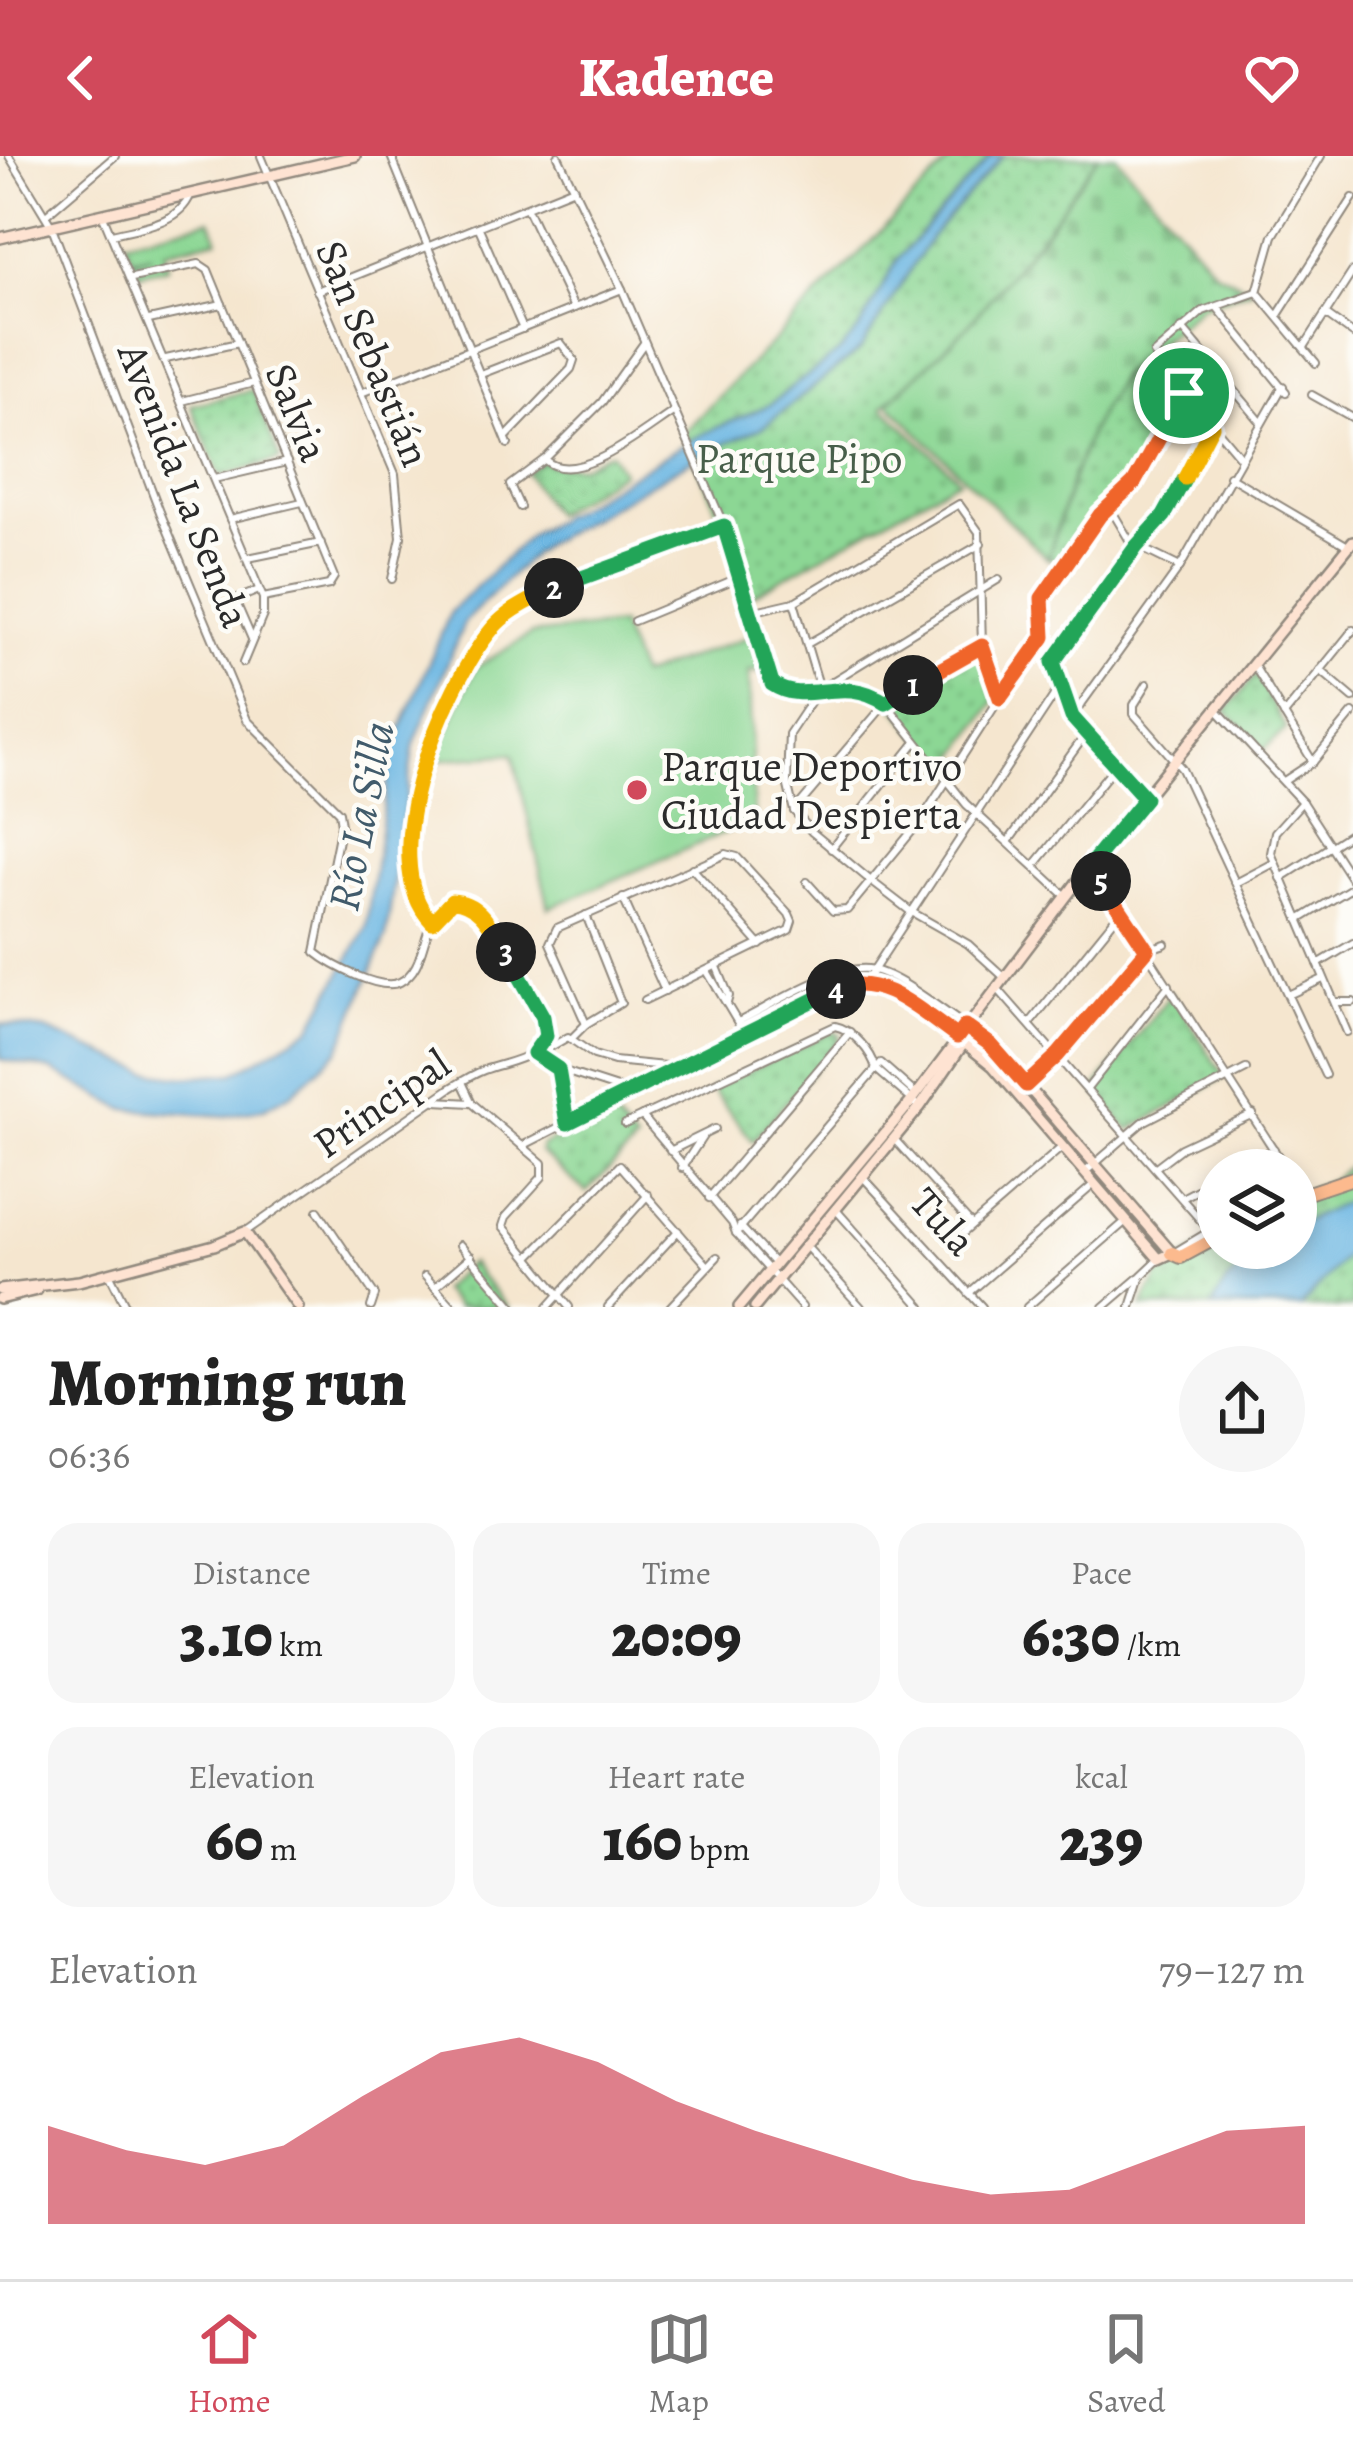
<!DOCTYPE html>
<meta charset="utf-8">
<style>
body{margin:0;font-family:Alegreya,serif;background:#f6f6f6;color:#222;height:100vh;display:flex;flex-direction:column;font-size:45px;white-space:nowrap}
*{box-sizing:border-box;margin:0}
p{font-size:39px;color:#767676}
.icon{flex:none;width:66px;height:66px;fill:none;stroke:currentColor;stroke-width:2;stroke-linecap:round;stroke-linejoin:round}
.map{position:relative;height:1151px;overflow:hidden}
.details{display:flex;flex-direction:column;background:#fff;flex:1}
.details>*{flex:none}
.buttons{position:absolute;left:1197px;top:993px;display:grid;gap:24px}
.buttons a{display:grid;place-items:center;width:120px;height:120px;border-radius:50%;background:#fff;box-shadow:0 6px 18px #0003;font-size:60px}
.pin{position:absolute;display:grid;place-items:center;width:102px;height:102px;color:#fff;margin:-51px;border:6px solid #fff;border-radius:50%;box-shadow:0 3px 12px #0007}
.km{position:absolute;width:60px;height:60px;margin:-30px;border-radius:50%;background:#222;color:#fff;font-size:33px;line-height:60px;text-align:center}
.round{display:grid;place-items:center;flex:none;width:126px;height:126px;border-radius:63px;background:#f6f6f6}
.overview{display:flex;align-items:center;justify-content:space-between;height:204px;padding:0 48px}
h1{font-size:66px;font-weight:800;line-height:90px}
.stats{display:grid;grid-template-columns:repeat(3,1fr);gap:18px;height:204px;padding:12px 48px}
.stats div{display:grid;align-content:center;border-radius:30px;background:#f6f6f6;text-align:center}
.stats b{font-size:60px;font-weight:800}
.stats small{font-size:33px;font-weight:400}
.stats p{font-size:33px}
.chart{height:336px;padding:24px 48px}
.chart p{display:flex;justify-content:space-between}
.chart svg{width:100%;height:216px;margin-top:12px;fill:#d1495b;opacity:.7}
header{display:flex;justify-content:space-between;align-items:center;height:156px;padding:0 48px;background:#d1495b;color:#fff;font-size:54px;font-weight:800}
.menu{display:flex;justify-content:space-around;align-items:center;height:168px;border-top:3px solid #e0e0e0;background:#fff;font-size:33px;color:#767676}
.menu a{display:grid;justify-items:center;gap:6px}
.menu .current{color:#d1495b}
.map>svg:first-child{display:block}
.grass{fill:#8cd794;stroke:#5c8160;stroke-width:3}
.cemetery{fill:url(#cemetery-stones);stroke:#5c8160;stroke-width:3}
.park{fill:url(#park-dots);stroke:#5c8160;stroke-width:3}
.water{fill:#69b5e2;stroke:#4a7086;stroke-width:3}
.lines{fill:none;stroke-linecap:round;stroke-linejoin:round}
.street-casing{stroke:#90887d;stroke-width:10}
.secondary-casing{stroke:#90887d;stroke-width:14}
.highway-casing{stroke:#90887d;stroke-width:16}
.street{stroke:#fff;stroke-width:6}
.secondary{stroke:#fee3d2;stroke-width:9}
.highway{stroke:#fcba8e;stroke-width:12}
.split-1-casing{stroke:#fff;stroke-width:24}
.split-2-casing{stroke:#fff;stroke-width:24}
.split-3-casing{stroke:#fff;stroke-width:24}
.split-4-casing{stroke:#fff;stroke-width:24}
.split-5-casing{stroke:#fff;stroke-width:24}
.split-6-casing{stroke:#fff;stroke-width:24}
.split-7-casing{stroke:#fff;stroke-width:24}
.split-1{stroke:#f0652b;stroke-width:15}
.split-2{stroke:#22a559;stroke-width:15}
.split-3{stroke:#f5b400;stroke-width:15}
.split-4{stroke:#22a559;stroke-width:15}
.split-5{stroke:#f0652b;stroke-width:15}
.split-6{stroke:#22a559;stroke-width:15}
.split-7{stroke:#f5b400;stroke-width:15}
.poi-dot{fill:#d1495b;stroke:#fdfcf7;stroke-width:4.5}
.labels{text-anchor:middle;stroke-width:9;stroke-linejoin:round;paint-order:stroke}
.street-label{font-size:42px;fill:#2b2b2b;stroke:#fdfcf7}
.park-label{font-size:42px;fill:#485f4a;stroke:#fdfcf7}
.poi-label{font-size:42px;fill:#2b2b2b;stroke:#fdfcf7;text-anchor:start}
.water-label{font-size:45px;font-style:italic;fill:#415b6b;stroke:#fdfcf7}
</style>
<header><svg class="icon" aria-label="back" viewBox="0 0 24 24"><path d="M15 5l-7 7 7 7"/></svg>Kadence<svg class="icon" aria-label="heart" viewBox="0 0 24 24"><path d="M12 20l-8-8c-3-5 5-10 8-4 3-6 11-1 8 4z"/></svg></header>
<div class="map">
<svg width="1353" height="1151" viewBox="0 0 1353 1151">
<defs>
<pattern id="cemetery-stones" width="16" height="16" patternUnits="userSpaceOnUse" patternTransform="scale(3)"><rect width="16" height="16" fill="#8cd794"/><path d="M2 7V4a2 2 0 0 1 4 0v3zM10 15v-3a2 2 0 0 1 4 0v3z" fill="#79b980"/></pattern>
<pattern id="park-dots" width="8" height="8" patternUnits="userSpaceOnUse" patternTransform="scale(3)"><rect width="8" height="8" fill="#8cd794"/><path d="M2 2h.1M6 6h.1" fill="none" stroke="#79b980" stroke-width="1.8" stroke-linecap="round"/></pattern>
</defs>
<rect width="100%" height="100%" fill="#fdfcf7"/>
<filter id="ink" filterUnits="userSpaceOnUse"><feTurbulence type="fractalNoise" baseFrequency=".00833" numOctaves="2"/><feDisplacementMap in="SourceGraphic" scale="24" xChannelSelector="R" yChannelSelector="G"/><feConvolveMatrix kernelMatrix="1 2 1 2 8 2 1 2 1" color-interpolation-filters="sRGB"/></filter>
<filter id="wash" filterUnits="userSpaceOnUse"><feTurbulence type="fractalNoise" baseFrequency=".004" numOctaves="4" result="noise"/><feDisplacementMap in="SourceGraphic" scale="48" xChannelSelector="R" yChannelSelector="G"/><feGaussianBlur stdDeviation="2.7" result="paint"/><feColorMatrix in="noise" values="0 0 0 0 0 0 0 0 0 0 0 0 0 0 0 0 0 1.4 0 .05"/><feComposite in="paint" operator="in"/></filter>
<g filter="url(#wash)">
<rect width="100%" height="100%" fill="#f5e6cf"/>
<g class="grass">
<polygon points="210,64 218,83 165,95 168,111 139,118 134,104 152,98 132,102 125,85"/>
<polygon points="620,469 640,520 753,479 761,516 749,515 754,664 549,752 513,598 434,604 475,512 531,478"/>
</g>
<polygon class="cemetery" points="1098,0 1116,0 1216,116 1252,133 1201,150 1120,219 1073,318 1048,403 888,247 966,172 1050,69"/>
<g class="park">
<polygon points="955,0 1098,0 1050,68 966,172 883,251 959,323 747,442 720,361 683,277"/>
<path d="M1143 199 1177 236 1129 329 1102 350 1065 403H1048C1068 337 1090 245 1143 199Z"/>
<polygon points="253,234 280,304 220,320 191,249"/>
<polygon points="610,296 622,316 553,358 526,317 545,303 549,309 581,310"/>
<polygon points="981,495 995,545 947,615 892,547"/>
<polygon points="1256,519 1286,573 1264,594 1226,555"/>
<polygon points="1171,838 1225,921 1129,974 1094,933"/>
<polygon points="832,876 840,878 839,884 753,985 711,933"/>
<polygon points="611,958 636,987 586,1036 540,996 541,990"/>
<polygon points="1353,1006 1353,1151 1142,1151 1159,1119 1218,1079 1218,1092 1296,1092 1296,1041 1334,1022"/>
<polygon points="470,1107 507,1151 457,1151 441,1134"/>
</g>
<g class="water">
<polygon points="991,0 1003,0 931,81 861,193 762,272 709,294 539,392 465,465 414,588 386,780 339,894 292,937 264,952 227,960 124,953 51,914 0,903 0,868 46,874 147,916 186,921 234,917 311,872 366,771 392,593 451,455 531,378 700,279 769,249 840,195 860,172 897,104"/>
<polygon points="1353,1043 1353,1092 1301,1151 1212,1151 1226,1126 1267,1092 1296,1092 1296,1069"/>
</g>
</g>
<g filter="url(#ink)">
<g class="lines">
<defs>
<g id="street">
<path d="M9 0 52 71 160 356 247 564 339 656 341 669 315 796C331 809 381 836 400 826 427 812 420 773 441 753 448 747 456 743 466 746 491 755 539 846 546 871 542 905 510 904 484 914 471 919 459 927 448 934L245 1076"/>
<polyline points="261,0 395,318 401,381 392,423"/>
<polyline points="391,0 508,288"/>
<polyline points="558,0 622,133 724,370 772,528 790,537 820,533 999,423"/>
<polyline points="527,53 574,152"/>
<polyline points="47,58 115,0"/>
<polyline points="103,60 263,442 263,459 243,507"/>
<polyline points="479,72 523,173"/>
<path d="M112 78C139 71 178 68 190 40"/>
<polyline points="132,122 199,108 208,114 334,421 329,429 263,442"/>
<polyline points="317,135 574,32"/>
<polyline points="1257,136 1273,80 1321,0"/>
<polyline points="1257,136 1316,207"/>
<polyline points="1217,151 1286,236"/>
<polyline points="1325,158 1353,178"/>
<polyline points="1278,159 1353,42"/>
<polyline points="149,164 222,148"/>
<polyline points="1182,172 1261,266"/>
<polyline points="1304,191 1353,115"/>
<polyline points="166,203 238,187"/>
<polyline points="481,218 561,187 574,204 571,213 506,281"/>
<polyline points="361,237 622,133"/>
<polyline points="1312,239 1353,262"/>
<polyline points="182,245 254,227"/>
<polyline points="1240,301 1154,198 1203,155 1257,136"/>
<path d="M545 304C576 332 645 274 673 256"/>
<polyline points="1229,320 1348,390"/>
<polyline points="214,323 287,306"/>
<polyline points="1109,350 1131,387 1180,411"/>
<polyline points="520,351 510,329 545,303 602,246 644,187"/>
<polyline points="230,363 302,346"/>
<polyline points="248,402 321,387"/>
<polyline points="794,446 820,533 858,533 886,547 966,648 1066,740"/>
<polyline points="751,456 794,446 959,348 979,376 982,490 1000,542"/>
<polyline points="634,465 740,421"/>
<polyline points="252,483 235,444 259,434"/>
<polyline points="807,488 981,388"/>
<polyline points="1053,507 1136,391 1164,360 1212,270"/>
<polyline points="1253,508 1313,606"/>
<polyline points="1320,514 1353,542"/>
<polyline points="1147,528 1134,549 1134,558 1182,613 1325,919"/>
<polyline points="817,536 789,578 787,626 794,655 812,676 871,725 910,755 968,788 1004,821"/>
<polyline points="1217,554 1302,646 1353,725"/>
<polyline points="1284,559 1353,474"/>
<polyline points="1072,561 1180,411 1283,230"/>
<polyline points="1284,625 1313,606 1353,557"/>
<polyline points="1144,640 1072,561 1056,521 1040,450 1050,429 1100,359 1134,327 1184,237"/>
<polyline points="1302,646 1275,676 1271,697 1347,876"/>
<polyline points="794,655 886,547 982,490"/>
<polyline points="1008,686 1086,578"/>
<polyline points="831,693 916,586"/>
<polyline points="1034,710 1115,610"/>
<polyline points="1091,710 1287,1014"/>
<polyline points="692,712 760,789"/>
<polyline points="1281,722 1353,676"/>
<polyline points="807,726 833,755 847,754 922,663 1000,542 1044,481"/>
<polyline points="1236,727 1274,707"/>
<polyline points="623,742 665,835"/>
<polyline points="1299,764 1353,731"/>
<path d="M432 766C371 704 448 502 510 456 544 431 589 420 629 406 661 394 692 381 724 370"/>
<polyline points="1318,808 1353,787"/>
<polyline points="717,811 729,840 727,847"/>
<polyline points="707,815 744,877"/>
<polyline points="865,827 1059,532"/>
<polyline points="997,832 1210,1075"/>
<polyline points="1288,839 1323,823"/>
<polyline points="1335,846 1353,846"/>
<path d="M738 866C771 850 832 810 868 813 896 816 941 854 966 870"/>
<polyline points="1030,867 1121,755"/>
<polyline points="586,868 550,787 557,772 726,698 737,701 789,758 792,765 789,774 645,844"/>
<polyline points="572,882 586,868 621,847 586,759"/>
<polyline points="534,897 558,913 629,936"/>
<polyline points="537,899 568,881 594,899 614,905 675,911"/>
<polyline points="882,908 917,939"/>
<polyline points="558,913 567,967"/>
<polyline points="462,926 472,947 542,1007 542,1021 506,1061 503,1070 569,1151"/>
<polyline points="1026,929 1068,888 1139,802 1147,794 1165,788"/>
<polyline points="1087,933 1169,829"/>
<polyline points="436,945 471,947"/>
<polyline points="642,960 732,1067 736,1077 802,1151"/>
<path d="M625 968 835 870C852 873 872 896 876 913L920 951"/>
<polyline points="894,983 972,1069"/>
<polyline points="522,990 744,877 854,827 886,834 957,881"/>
<polyline points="670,995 715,973"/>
<polyline points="1156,1011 1181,992 1253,958"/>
<polyline points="682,1012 703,980"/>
<polyline points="1234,1014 1274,993"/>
<polyline points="1084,1017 1143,966 1246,913"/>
<polyline points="863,1021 982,1151"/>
<polyline points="1296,1029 1296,1031"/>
<polyline points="1184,1041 1218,1023"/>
<polyline points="709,1042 850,876"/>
<polyline points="318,1055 375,1139 371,1151"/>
<polyline points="837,1055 922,1151"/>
<polyline points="740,1070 775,1108"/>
<polyline points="736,1077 881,907"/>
<polyline points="961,1079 1062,991"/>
<polyline points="460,1089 513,1151"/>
<polyline points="805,1089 861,1151"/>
<polyline points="1175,1096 1218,1070"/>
<polyline points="529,1101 620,1009 708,1110"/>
<polyline points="109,1117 126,1151"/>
<polyline points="425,1120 453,1151"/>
<polyline points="435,1131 471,1100"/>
<polyline points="969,1137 1093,1029"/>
<polyline points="548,1151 648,1039"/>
<polyline points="608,1151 678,1075"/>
<polyline points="670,1151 717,1101"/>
<polyline points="1027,1151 1126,1065"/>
<polyline points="1104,1151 1138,1122"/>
<polyline points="1131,1151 1141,1120 1158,1104"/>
</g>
<g id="secondary">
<polyline points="0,82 355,0"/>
<polyline points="957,881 993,910 1159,1103 1172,1097 1002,901 966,870"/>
<polyline points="0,1134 79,1125 214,1089 245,1076 298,1151"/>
<polyline points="0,1143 37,1134"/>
<polyline points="739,1151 911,946 1090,709 1353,385"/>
<polyline points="755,1151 920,951 968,881"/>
</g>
<g id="highway">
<polyline points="1296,1041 1353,1022"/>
<polyline points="1172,1097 1181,1101 1218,1081"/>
</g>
</defs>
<use href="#street" class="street-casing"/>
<use href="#secondary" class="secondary-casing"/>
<use href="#highway" class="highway-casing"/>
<use href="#street" class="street"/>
<use href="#secondary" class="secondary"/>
<use href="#highway" class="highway"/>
</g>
</g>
<g class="lines" filter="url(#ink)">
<defs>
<polyline id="split-1" points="913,529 982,490 1000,542 1044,481 1042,442 1100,359 1134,327 1184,237"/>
<path id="split-2" d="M554 432 724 370 772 528C807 552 841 516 886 547L913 529"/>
<path id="split-3" d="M506 796C492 774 481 746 452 745L432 766C371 704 444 530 492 473 508 454 532 444 554 432"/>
<polyline id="split-4" points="506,796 543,861 546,880 534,897 558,913 567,967 836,833"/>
<path id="split-5" d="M836 833C882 816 921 856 957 881L965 870 991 889 1026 929 1058 899 1147 794 1101 725"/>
<polyline id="split-6" points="1101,725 1090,709 1145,642 1072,561 1053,506 1136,391 1164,360 1185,322"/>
<polyline id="split-7" points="1184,237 1212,270 1185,322"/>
</defs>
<use href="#split-1" class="split-1-casing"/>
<use href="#split-2" class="split-2-casing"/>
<use href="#split-3" class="split-3-casing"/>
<use href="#split-4" class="split-4-casing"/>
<use href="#split-5" class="split-5-casing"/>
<use href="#split-6" class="split-6-casing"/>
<use href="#split-7" class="split-7-casing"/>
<use href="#split-1" class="split-1"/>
<use href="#split-2" class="split-2"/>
<use href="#split-3" class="split-3"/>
<use href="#split-4" class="split-4"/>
<use href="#split-5" class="split-5"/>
<use href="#split-6" class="split-6"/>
<use href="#split-7" class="split-7"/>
</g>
<circle class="poi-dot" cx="637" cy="634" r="12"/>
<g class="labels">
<g class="street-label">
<text transform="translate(374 197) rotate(68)" y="15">San Sebastián</text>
<text transform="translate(298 256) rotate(68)" y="15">Salvia</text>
<text transform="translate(185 329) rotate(69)" y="15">Avenida La Senda</text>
<text transform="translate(381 947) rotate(-35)" y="15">Principal</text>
<text transform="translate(944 1065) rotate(48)" y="15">Tula</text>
</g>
<g class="park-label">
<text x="799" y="317">Parque Pipo</text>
</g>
<g class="poi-label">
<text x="661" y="625">Parque Deportivo<tspan x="661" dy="48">Ciudad Despierta</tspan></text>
</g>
<g class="water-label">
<text transform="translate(360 660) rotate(-79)" y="16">Río La Silla</text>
</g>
</g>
</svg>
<div class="buttons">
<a><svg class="icon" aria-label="layers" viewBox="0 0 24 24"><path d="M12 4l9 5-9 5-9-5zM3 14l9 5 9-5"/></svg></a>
</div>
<div class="pin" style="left:1184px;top:237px;background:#1e9e55"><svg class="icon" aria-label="arrive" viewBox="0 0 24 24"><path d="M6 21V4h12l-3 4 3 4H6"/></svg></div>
<b class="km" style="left:913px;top:529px">1</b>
<b class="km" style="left:554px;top:432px">2</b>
<b class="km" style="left:506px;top:796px">3</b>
<b class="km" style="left:836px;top:833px">4</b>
<b class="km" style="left:1101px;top:725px">5</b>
</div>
<section class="details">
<div class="overview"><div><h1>Morning run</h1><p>06:36</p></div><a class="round"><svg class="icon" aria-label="share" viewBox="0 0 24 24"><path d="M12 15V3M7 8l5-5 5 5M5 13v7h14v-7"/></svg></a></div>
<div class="stats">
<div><p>Distance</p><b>3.10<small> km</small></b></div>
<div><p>Time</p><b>20:09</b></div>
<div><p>Pace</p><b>6:30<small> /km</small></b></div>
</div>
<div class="stats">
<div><p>Elevation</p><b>60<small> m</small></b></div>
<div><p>Heart rate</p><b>160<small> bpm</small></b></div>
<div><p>kcal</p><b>239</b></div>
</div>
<div class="chart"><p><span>Elevation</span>79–127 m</p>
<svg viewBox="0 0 160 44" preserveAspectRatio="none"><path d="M0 44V24L10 29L20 32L30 28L40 18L50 9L60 6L70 11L80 19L90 25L100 30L110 35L120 38L130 37L140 31L150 25L160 24V44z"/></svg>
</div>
</section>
<nav class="menu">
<a class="current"><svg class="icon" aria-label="home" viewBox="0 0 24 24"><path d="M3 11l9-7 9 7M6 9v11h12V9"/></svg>Home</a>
<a><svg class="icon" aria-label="map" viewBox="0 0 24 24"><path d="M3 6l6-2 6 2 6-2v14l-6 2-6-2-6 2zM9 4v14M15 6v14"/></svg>Map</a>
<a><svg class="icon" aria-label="saved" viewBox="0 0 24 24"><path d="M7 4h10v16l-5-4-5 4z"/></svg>Saved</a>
</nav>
